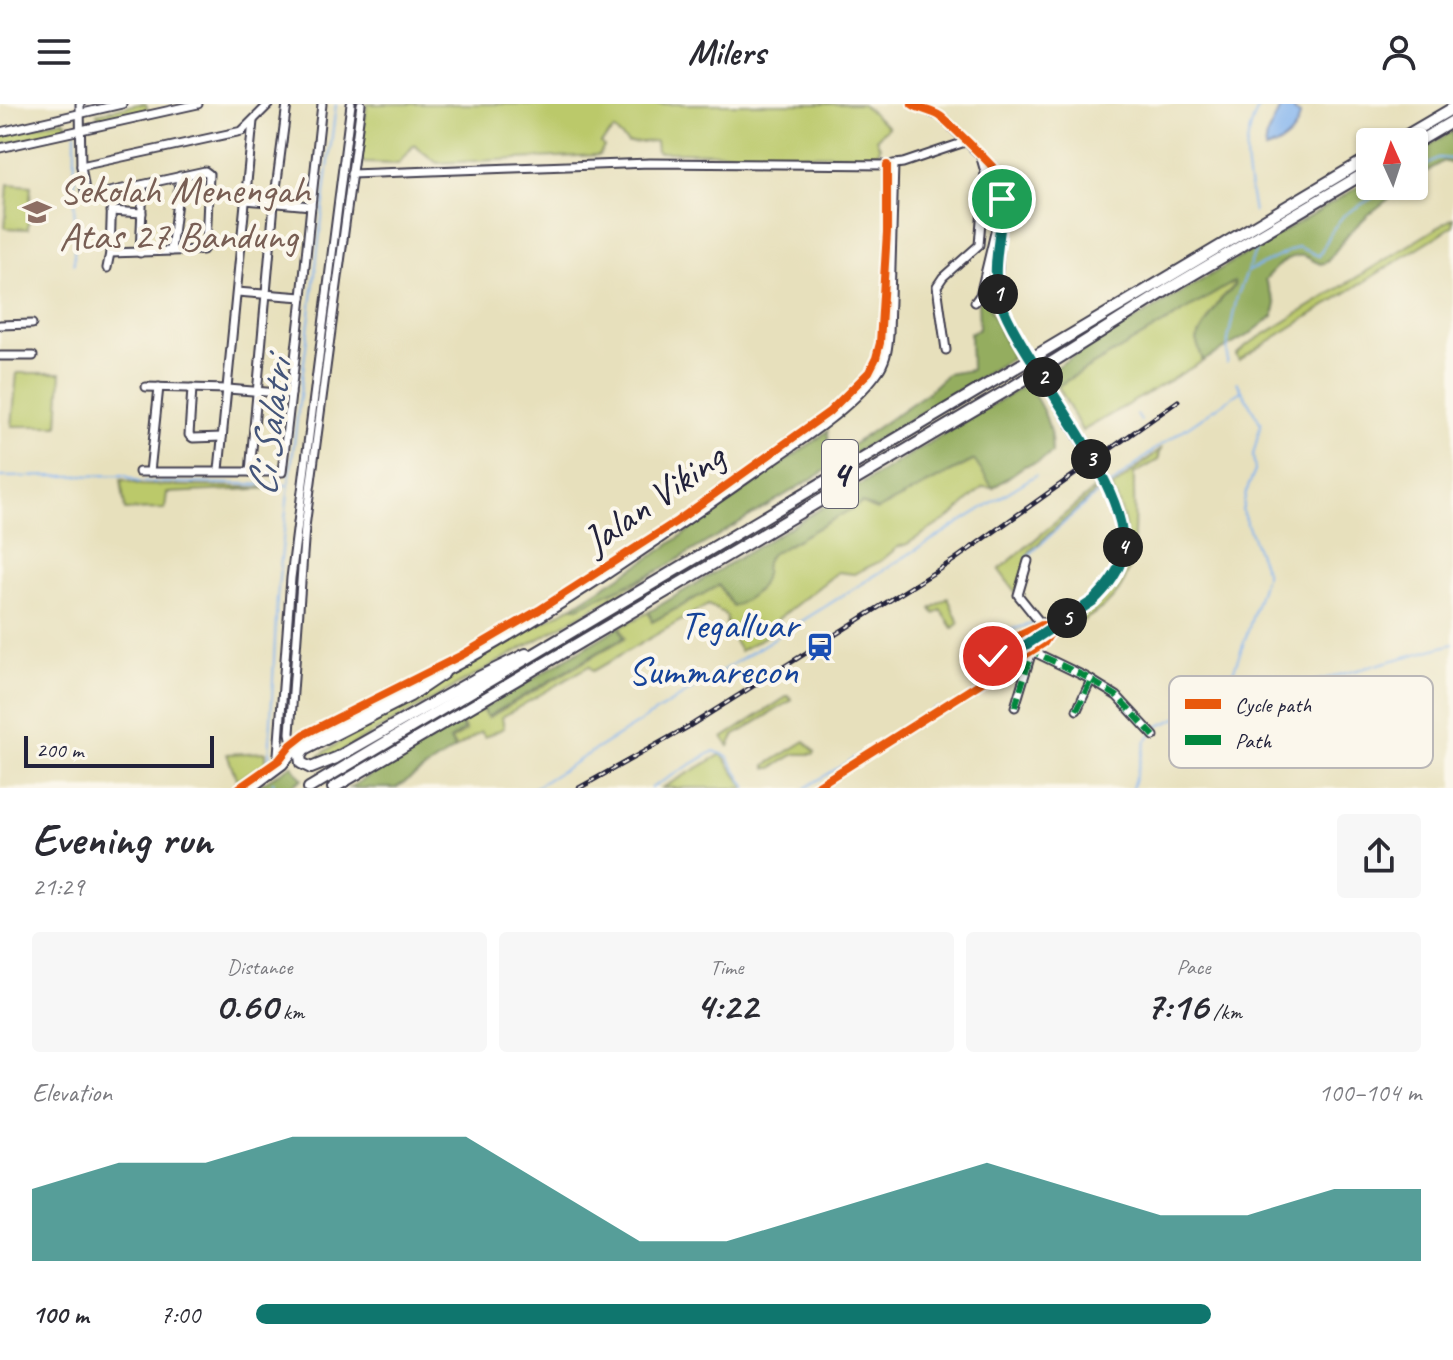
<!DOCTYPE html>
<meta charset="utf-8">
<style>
body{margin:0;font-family:Caveat,sans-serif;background:#f7f7f7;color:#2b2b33;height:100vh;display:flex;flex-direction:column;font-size:30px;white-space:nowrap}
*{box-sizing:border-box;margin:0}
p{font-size:26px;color:#7c7c81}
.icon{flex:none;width:44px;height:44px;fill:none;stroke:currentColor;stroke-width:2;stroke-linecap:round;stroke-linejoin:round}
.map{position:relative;height:684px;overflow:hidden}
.details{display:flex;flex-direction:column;background:#fff;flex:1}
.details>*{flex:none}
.needle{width:52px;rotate:357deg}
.buttons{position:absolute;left:1356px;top:24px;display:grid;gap:16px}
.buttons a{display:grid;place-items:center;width:72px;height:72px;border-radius:8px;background:#fff;box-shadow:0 2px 6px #0004;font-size:40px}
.scale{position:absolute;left:24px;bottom:20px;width:190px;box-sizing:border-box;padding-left:8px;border:4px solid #22223b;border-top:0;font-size:22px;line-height:28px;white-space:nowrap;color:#22223b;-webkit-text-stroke:6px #fbf7ec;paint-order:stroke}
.pin{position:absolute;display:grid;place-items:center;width:68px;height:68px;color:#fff;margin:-34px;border:4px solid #fff;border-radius:50%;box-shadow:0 2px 8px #0007}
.km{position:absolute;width:40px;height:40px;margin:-20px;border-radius:50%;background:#222;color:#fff;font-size:22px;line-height:40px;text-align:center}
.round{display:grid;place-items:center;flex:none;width:84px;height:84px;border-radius:8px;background:#f7f7f7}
.summary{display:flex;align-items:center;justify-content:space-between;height:136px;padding:0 32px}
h1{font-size:44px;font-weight:800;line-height:60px}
.metrics{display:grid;grid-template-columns:repeat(3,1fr);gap:12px;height:136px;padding:8px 32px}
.metrics div{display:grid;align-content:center;border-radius:8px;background:#f7f7f7;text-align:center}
.metrics b{font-size:40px;font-weight:800}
.metrics small{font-size:22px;font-weight:400}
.metrics p{font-size:22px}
.chart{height:224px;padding:16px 32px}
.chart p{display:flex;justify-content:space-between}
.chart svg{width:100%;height:144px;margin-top:8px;fill:#0f766e;opacity:.7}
ul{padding:0 32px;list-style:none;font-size:26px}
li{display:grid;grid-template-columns:128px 96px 1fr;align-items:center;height:60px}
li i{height:20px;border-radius:10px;background:#0f766e}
header{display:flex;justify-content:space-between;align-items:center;height:104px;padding:0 32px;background:#fff;font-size:36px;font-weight:800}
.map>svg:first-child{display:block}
.green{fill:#bbc96b;stroke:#6e7653;stroke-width:2}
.forest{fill:#94ad5f;stroke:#5b684d;stroke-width:2}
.water{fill:#82b3ee;stroke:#526a94;stroke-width:2}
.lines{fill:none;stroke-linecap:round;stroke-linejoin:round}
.stream{stroke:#82b3ee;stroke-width:2}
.minor-casing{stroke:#403e4e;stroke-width:11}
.highway-casing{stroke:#403e4e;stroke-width:14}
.minor{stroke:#fff;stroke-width:7}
.highway{stroke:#fff;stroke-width:10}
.rail-casing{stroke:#22223b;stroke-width:5}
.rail{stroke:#fbf7ec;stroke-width:2;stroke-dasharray:6;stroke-linecap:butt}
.minor-bridge-casing{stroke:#403e4e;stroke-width:11;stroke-linecap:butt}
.minor-bridge{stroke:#fff;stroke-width:7}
.quiet{stroke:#00873e;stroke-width:6;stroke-dasharray:12 6;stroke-linecap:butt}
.cycleway-casing{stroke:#fbf7ec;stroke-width:13}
.cycleway{stroke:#e8590c;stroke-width:8}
.route-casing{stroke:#fff;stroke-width:16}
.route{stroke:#0f766e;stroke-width:10}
.labels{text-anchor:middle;stroke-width:8;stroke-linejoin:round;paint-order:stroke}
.shield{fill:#fbf7ec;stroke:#636270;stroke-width:2}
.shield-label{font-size:38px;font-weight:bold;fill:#22223b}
.education-label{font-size:40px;fill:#785e54;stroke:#fbf7ec;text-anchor:start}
.street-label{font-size:40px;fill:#22223b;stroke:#fbf7ec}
.transit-label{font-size:40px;fill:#164399;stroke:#fbf7ec;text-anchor:end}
.water-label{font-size:42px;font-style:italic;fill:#44557a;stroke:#fbf7ec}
.key{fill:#fbf7ec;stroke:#bab7b7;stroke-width:2}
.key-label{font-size:22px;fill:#22223b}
</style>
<header><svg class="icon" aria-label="menu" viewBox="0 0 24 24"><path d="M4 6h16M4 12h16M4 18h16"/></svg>Milers<svg class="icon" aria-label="person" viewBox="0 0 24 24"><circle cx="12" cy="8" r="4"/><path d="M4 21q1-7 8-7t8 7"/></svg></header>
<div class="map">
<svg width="1453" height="684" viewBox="0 0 1453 684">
<rect width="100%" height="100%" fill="#fbf7ec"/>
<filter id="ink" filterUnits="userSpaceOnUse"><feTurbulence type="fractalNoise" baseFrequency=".0125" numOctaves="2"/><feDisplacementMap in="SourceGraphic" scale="16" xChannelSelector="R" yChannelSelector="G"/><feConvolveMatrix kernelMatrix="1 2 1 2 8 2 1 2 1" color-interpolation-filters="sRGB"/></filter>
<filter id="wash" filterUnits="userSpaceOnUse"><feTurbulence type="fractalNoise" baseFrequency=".006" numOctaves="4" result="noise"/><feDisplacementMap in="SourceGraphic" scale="32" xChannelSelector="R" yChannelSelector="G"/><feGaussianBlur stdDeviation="1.8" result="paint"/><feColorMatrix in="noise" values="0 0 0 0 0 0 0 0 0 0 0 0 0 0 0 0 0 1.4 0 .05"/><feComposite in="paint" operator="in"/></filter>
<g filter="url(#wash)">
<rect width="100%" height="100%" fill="#e7e0bc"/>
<g class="green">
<polygon points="138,0 146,0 148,8 100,19 97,9"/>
<polygon points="367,0 862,0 888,23 876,35 880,43 879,47 869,51 657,48 656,37 628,39 614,26 601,39 604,43 599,51 437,59 414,41 398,60 365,59 360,55"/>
<polygon points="63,16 68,21 65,27 0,41 0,31"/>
<polygon points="8,80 31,82 28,125 5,124"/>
<polygon points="1453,114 1453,122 1239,256 1236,251 1247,241"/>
<polygon points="1234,178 1235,181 1221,195 1196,235 1203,257 1082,327 1058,282"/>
<polygon points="17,269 61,269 58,322 12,322"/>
<path d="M1161 345 1158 356 1134 370C1133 410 1142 465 1111 496 1097 510 1077 520 1060 531L1057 527C1070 518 1087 510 1099 499 1135 467 1131 423 1112 384Z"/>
<path d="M975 356 993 384 983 383 953 411 907 440 898 443 881 457 854 470 838 468 778 515 766 532 740 547 726 524 727 514 724 509 708 501 593 567 589 562 502 613 504 624 485 633 481 628 456 644 451 636 466 627 461 618 482 606 488 614 625 534 620 523 649 508 652 518 719 481 729 497 757 488C764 476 762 463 769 451L862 399 877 406Z"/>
<polygon points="121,375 141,381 277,384 167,389 165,405 125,406"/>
<polygon points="1096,384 1096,388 1030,447 1016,489 999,466"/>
<path d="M662 465 327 655 315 659 312 657C394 600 484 551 571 503H578Z"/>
<polygon points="948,494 959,519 953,524 941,506 935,510 931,505"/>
<polygon points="788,592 792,596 734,632 729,642 723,634"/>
<polygon points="805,637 815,648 814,650 795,650 772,664 766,664 766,661"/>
<polygon points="266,648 266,659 237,676 227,650"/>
<polygon points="722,650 745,684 662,684"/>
</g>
<g class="forest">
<polygon points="1453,27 1453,60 1443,57 1414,76 1414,50"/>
<path d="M1370 76V82H1405L1368 111 1349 129 1327 158 1321 160C1315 158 1308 153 1303 152 1287 150 1274 166 1265 176L1276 200 1273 212 1250 230 1203 257 1196 236 1221 195 1235 182 1234 178 1057 282 1049 267Z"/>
<polygon points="985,194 1012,254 662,465 578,503 572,503 663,445 828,327 829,357 927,289 947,270 971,266 970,229 979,225 978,198"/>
<path d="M1027 280C1043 303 1052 321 1052 349L1038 358 1024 362 993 384 974 356 877 406 862 399 770 451C764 459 766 462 765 470 762 488 747 495 733 503L719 481 652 518 649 508Z"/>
<polygon points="619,523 624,533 487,613 483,605"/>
<polygon points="460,619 464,626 450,636 455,645 396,684 349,684"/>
<polygon points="292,661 302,675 288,684 255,684"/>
</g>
<path class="water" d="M1282 0H1296L1294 7 1300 11C1297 30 1282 41 1265 46L1267 31Z"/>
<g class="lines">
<g class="stream">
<polyline points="1414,69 1439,54 1453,55"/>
<path d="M1254 108C1246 61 1239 44 1260 0"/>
<polyline points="74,160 75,29"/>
<polyline points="1247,168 1298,143 1319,152 1333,125 1344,111 1392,82"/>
<polyline points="1227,259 1228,236 1237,193 1257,143"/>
<polyline points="1137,311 1141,317"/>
<polyline points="0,373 124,371 138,378 287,381"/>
<polyline points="1110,382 1158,343 1241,287"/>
<polyline points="1027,456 1029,451 1089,396 1105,386"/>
<polyline points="1001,532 1002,528 1032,520 1034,515"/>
<polyline points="1184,613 1453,540"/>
<polyline points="269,657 277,494 288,388 336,0"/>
<polyline points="273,678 274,684"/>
<polyline points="534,684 1036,371"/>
<polyline points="651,684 714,647 727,652 747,684"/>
<polyline points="805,684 937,603"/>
<polyline points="1132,684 1146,637 1157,623 1203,602 1227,584 1246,533 1266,469 1242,407 1246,388 1255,367 1253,351 1261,320 1237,278"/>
</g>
</g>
</g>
<g filter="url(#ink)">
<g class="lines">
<defs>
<g id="minor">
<polyline points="80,0 81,62 86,93 205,67 209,70 206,141 203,146 110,149"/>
<polyline points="912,0 941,13 995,66 1002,95 997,182 1002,200 1015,226"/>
<polyline points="0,28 122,0"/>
<polyline points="0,44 198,0"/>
<polyline points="81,62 242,27 269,0"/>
<polyline points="351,70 650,59 887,61 903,59 965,38"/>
<polyline points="245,96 311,102 302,193"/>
<polyline points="311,102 322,0"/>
<polyline points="111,107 142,109"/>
<polyline points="171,147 180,72"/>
<polyline points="140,149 143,81"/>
<polyline points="107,164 110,149 112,88"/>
<polyline points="975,198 980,191 999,112"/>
<polyline points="0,221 32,220"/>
<polyline points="946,246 937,182 943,173 979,141 985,68 981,54"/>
<polyline points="0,252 33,252"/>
<polyline points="146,283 228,285 291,290 302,193 237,188"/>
<polyline points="192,284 189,331 193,334 222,333"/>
<polyline points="219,366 253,17"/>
<polyline points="139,368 282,368 291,290"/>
<polyline points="150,368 159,283"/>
<polyline points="250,368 274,100 287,0"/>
<polyline points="1028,457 1018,491 1042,521"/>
<path d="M442 570C553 511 656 438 759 366 798 338 853 305 880 265 887 254 888 242 889 230L894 60"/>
<polyline points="1015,603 1032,547 1086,573 1117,592 1154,632"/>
<polyline points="1077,606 1091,576"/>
<polyline points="293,644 290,629 305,423 361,0"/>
<polyline points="280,657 278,651 291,474 351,0"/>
<polyline points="239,684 279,656 291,641 305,630 462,551 539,506 677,417 829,308 869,268 876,254 880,239 887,128 887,61"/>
<polyline points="252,684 283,661 295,646 311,633 417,583"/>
<polyline points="814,684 1032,547 1048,534 1051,525 1048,522 1042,521 1014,534 986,539 978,549 979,554 986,557 1015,548"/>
</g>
<g id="highway">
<polyline points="1395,38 1453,4"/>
<polyline points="1414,40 1453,17"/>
<polyline points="444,569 410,592 304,646 300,652 301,659 311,664 336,654 477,574 526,550"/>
<polyline points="309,684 1370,53"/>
<polyline points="333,684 1011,284 1170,184 1370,66"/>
</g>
</defs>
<use href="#minor" class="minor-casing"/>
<use href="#highway" class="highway-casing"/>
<use href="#minor" class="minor"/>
<use href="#highway" class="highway"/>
<defs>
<polyline id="rail" points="579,684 688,623 954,456 1178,297"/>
</defs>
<use href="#rail" class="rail-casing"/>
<use href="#rail" class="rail"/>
<defs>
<polyline id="minor-bridge" points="1015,548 1081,505 1103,487 1117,467 1123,441 1122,422 1110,387 1015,226"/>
</defs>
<use href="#minor-bridge" class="minor-bridge-casing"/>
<use href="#minor-bridge" class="minor-bridge"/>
<g class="quiet">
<polyline points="1015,603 1032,547 1086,573 1117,592 1154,632"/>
<polyline points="1077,606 1091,576"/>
</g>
<defs>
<g id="cycleway">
<polyline points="239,684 279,656 291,641 305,630 462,551 539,506 677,417 829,308 869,268 876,254 880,239 887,128 887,61"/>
<path d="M814 684 1044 539 1051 528 1048 522 1042 521 1014 534 990 538 978 545V552L986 557 1015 548C1050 525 1112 497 1121 454 1135 391 1029 262 1002 199 984 158 1017 108 996 67 992 61 947 17 940 12 931 6 920 6 912 0"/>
</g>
</defs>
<use href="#cycleway" class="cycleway-casing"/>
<use href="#cycleway" class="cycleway"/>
</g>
</g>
<g class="lines" filter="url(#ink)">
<defs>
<path id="route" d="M993 552 989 556 1015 548 1093 497C1104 486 1116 473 1121 457 1141 389 1021 262 999 193 990 163 1003 127 1002 95"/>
</defs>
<use href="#route" class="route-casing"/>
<use href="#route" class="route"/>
</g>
<defs>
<symbol id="school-bare" viewBox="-9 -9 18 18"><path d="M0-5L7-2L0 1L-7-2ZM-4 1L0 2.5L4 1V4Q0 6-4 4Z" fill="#8d6e63" stroke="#fbf7ec" stroke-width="2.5" paint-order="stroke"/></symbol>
<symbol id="station-bare" viewBox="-9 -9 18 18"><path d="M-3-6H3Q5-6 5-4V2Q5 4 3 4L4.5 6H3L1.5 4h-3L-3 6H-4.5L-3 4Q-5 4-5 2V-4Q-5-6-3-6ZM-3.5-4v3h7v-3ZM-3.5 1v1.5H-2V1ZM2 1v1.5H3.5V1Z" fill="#1a4fb4" stroke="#fbf7ec" stroke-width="2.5" paint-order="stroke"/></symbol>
</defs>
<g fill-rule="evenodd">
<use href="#school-bare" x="17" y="88" width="40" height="40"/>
<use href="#station-bare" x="800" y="523" width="40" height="40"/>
</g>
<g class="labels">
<rect class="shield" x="822" y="336" width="36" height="68" rx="6"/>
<g class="shield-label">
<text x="840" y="383">4</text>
</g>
<g class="education-label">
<text x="59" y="99">Sekolah Menengah<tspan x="59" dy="46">Atas 27 Bandung</tspan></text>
</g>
<g class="street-label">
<text transform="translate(653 394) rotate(-35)" y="14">Jalan Viking</text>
</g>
<g class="transit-label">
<text x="798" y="534">Tegalluar<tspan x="798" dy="46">Summarecon</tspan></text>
</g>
<g class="water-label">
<text transform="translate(268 324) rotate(-83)" y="15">Ci Salatri</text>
</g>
</g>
<rect x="1169" y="572" width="264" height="92" rx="12" class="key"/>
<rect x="1185" y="595" width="36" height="10" fill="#e8590c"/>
<rect x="1185" y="631" width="36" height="10" fill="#00873e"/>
<g class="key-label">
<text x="1235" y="608">Cycle path</text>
<text x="1235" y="644">Path</text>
</g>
</svg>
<div class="buttons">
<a><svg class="needle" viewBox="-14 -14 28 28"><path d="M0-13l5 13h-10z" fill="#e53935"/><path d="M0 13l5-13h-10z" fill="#7c7c81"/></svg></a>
</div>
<div class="scale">200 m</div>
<div class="pin" style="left:1002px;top:95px;background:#1e9e55"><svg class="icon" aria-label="arrive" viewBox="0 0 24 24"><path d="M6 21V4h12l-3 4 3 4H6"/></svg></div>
<div class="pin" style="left:993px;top:552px;background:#d93025"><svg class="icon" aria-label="check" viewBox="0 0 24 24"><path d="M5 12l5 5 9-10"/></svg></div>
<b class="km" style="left:998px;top:190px">1</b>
<b class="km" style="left:1043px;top:273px">2</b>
<b class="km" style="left:1091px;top:355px">3</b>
<b class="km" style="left:1123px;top:443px">4</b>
<b class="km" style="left:1067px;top:514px">5</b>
</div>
<section class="details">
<div class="summary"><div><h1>Evening run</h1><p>21:29</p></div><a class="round"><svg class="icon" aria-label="share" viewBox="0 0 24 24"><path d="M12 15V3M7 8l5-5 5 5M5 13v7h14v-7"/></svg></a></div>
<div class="metrics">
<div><p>Distance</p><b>0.60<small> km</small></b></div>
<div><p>Time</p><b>4:22</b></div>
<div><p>Pace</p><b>7:16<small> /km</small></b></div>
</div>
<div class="chart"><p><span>Elevation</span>100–104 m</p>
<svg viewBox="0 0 160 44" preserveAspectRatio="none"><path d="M0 44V22L10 14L20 14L30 6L40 6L50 6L60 22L70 38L80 38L90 30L100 22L110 14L120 22L130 30L140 30L150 22L160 22V44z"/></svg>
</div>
<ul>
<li><b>100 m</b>7:00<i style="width:82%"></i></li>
</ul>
</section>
